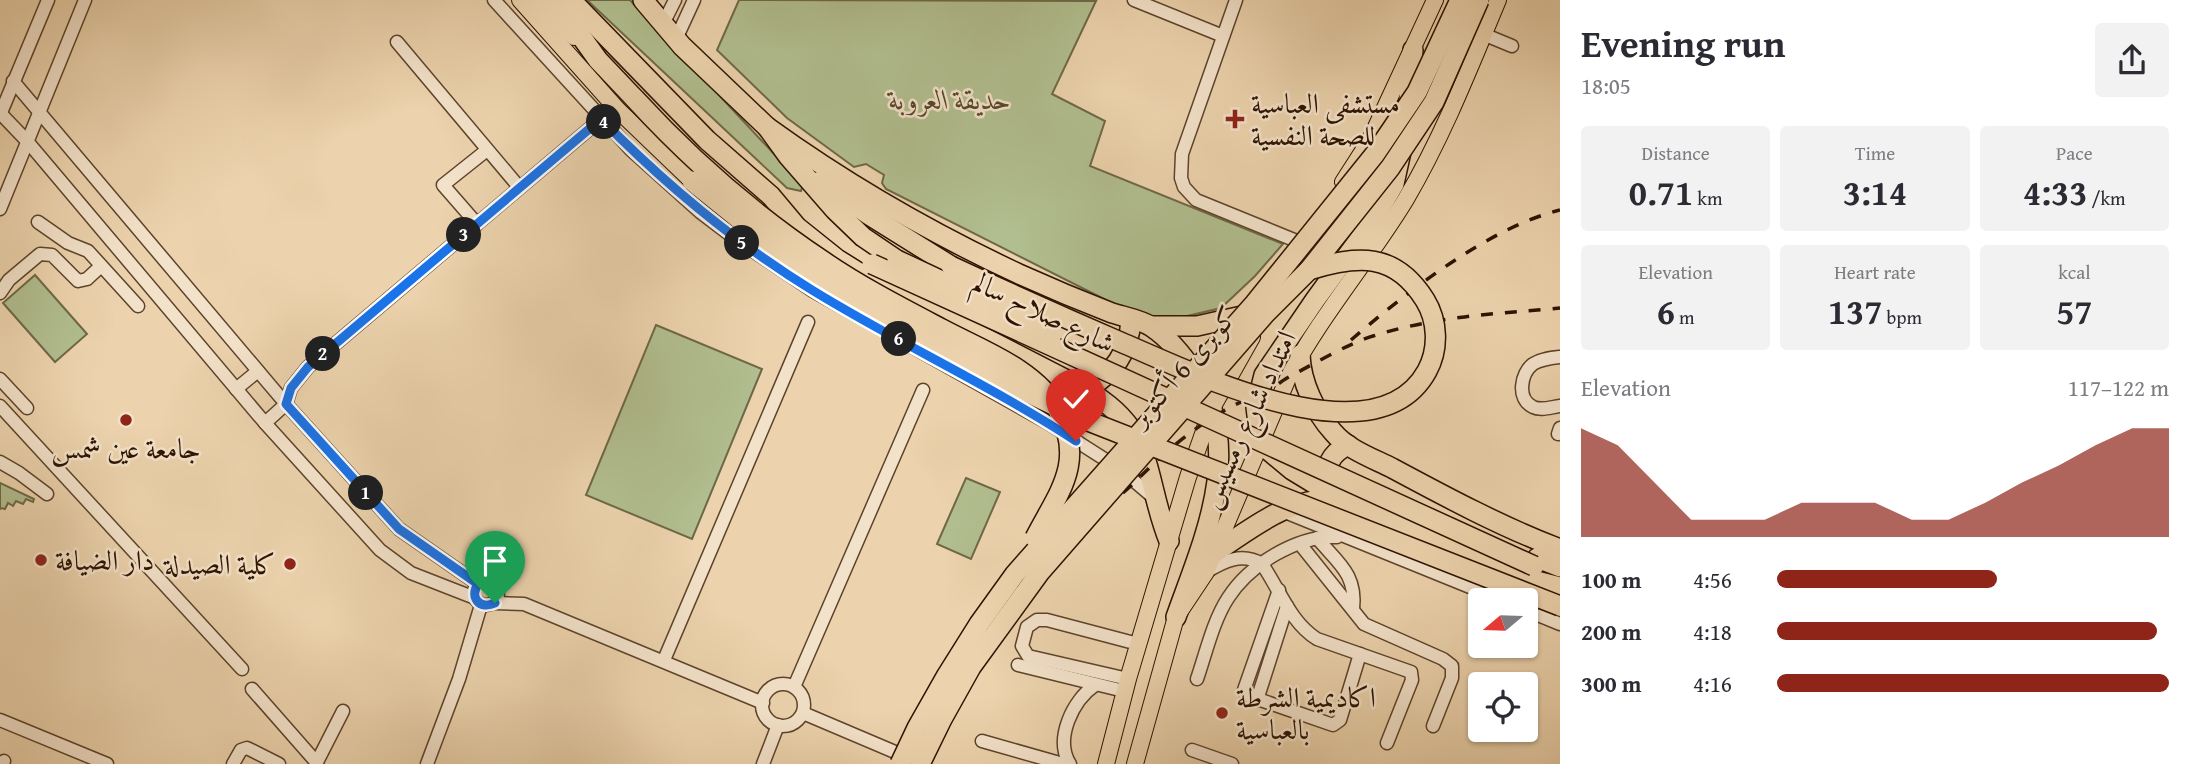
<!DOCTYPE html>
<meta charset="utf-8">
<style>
body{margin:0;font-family:"Gentium Book Plus",Amiri,serif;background:#f2f2f3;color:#2b2b33;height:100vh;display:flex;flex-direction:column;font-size:26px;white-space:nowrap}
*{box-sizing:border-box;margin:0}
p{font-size:23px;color:#7c7c81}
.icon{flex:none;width:38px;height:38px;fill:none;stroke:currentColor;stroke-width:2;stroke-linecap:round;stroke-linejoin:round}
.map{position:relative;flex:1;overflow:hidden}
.side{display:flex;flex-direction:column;background:#fff;width:630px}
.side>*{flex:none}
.needle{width:46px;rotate:251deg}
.tools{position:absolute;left:1468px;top:588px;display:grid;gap:14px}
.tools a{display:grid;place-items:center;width:70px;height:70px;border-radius:7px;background:#fff;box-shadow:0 2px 5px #0004;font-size:35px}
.pin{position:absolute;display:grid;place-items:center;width:60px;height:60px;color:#fff;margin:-72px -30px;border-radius:50% 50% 50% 0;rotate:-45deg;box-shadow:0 0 7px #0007}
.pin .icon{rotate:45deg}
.km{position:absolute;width:35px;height:35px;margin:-18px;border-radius:50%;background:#222;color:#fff;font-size:19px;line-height:35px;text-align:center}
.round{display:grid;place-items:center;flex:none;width:74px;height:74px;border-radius:7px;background:#f2f2f3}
.summary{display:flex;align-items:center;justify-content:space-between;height:119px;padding:0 21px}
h1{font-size:38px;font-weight:800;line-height:52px}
.figures{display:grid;grid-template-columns:repeat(3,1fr);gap:10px;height:119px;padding:7px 21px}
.figures div{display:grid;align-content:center;border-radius:7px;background:#f2f2f3;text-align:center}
.figures b{font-size:35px;font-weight:800}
.figures small{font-size:19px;font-weight:400}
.figures p{font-size:19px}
.chart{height:196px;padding:14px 21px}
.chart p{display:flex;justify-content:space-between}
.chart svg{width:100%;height:126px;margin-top:7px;fill:#8f2418;opacity:.7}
ul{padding:0 21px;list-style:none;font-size:23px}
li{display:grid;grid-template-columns:112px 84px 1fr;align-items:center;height:52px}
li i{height:18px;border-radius:9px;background:#8f2418}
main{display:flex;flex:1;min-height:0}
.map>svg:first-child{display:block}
.green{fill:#b1be8f;stroke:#6f6848;stroke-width:2}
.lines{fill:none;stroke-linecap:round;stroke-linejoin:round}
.minor-casing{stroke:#5d432b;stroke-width:15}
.major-casing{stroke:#2d1300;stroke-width:18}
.highway-casing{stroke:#2d1300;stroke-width:22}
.minor{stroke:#f3e2ca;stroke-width:12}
.major{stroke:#ecd3ad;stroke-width:16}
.highway{stroke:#ecd3ad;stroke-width:19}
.rail{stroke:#2d1300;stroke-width:3.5;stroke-dasharray:12 12;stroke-linecap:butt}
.highway-bridge-casing{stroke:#2d1300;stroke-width:22;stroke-linecap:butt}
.highway-bridge{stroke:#ecd3ad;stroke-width:19}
.route-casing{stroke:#fff;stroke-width:14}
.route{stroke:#1a73e8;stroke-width:9}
.poi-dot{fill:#8f2418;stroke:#f3e2ca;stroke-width:2.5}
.labels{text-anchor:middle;stroke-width:5;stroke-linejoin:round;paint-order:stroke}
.park-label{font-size:28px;font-style:italic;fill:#55462b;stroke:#f3e2ca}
.poi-label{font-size:28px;fill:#2d1300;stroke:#f3e2ca;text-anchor:start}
.street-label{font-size:28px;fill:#2d1300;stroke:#f3e2ca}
</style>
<main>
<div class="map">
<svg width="1560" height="764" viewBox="0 0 1560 764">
<rect width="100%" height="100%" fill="#ecd3ad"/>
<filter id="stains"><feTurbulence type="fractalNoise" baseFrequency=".00286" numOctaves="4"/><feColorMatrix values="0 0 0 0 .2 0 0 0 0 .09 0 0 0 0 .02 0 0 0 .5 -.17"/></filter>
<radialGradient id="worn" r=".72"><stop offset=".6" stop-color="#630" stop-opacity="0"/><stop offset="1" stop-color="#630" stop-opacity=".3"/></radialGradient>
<g class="green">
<polygon points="587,0 630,0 803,185 801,191 787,188"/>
<polygon points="739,0 1096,1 1052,94 1105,121 1090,166 1283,244 1255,276 1221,308 1170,320 1159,320 1114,304 886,189 882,183 884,175 866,164 854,167 787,118 717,50"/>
<polygon points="35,275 87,334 55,362 3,303"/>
<polygon points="656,325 762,369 692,539 586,495"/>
<polygon points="966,478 1000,492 971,559 937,544"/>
<polygon points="0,483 34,499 33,502 26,499 23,504 16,501 13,506 8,503 5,509 1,508 0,509"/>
</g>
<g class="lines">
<defs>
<g id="minor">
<polyline points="494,0 631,150 700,212 737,240 813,291 1048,423 1120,469 1153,497"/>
<polyline points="1134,0 1223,36"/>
<polyline points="1236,0 1182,154 1181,178 1184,187 1196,200 1304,244"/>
<polyline points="663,24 675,0"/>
<polyline points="1483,34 1512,46"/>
<polyline points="676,39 694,0"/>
<polyline points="397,42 519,187"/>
<polyline points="13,81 286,404 380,508 399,529 478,584"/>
<polyline points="1,114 27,141 265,423 380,550 411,573 475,598"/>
<polyline points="0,115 48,0"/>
<polyline points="0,209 85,0"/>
<polyline points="38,222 68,243 88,251 138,306"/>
<polyline points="477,224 443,185 487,150"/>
<polyline points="0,293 9,280 40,254 52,255 78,281 87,279 101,266"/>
<path d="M1560 357C1551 358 1541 359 1533 364 1521 373 1516 399 1533 407 1541 411 1551 407 1560 406"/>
<polyline points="0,379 27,408"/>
<polyline points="236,389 258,371"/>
<polyline points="0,406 242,669"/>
<polyline points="265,423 286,404 291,388 308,367 601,119"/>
<polyline points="1558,434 1560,428"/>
<polyline points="0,462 19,473 47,494"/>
<polyline points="1280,510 1502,600"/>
<path d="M1317 538C1338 563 1357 574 1353 609"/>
<polyline points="1300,544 1364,624 1443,659 1452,666 1452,678 1433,726"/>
<path d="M1206 572C1224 561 1242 552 1262 564 1280 590 1290 622 1317 639L1411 672 1412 680 1387 743"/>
<circle cx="486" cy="593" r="12"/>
<polyline points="1279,590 1244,690 1246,695 1333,725 1340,720 1360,654"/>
<polyline points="495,603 524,604 763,703"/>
<polyline points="1526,610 1560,624"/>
<polyline points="664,660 808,322"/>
<polyline points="1018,665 1124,691"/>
<polyline points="1128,679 1028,656 1022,646 1027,627 1037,620 1047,620 1138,644"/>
<path d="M1197 679C1206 653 1213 621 1228 598 1249 565 1297 535 1337 537"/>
<circle cx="783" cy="705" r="21"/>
<polyline points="794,687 923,390"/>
<polyline points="252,689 317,763"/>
<polyline points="1257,700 1287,606"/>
<polyline points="803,713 909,758"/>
<polyline points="0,720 107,764"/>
<polyline points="982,741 1063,764"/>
<polyline points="1192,750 1232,764"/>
<polyline points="3,764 4,761"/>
<polyline points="233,764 241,750 247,748 279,764"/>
<polyline points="316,764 343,711"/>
<polyline points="427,764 459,679 481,605"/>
<polyline points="763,764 778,725"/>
<path d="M1070 764C1054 739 1073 700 1095 685"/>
</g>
<g id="major">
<polyline points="520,0 618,110 692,181"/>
<polyline points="536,0 574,37"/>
<polyline points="1343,182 1370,140 1435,0"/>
<polyline points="1106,764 1128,679 1188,477 1212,408 1252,337"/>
<path d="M1135 764 1176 617 1206 572 1288 378C1321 315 1369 260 1406 199 1443 136 1470 67 1498 0"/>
</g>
<g id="highway">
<polyline points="555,0 598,60 635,99"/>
<path d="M571 0 707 140 771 196 797 227 837 259 861 274 1086 390C1157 430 1143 476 1169 541"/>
<polyline points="643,0 682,46 767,127 788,156 835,210 863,237 897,260"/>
<path d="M767 127C846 184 931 233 1019 274 1050 288 1081 301 1112 313 1125 317 1142 320 1152 327 1170 339 1184 357 1195 374 1246 450 1203 541 1176 617"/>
<polyline points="820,181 869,215 951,266"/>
<polyline points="1151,326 1197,326 1251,314"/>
<path d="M1300 355C1301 382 1315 412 1333 432 1347 449 1372 458 1392 468 1446 497 1502 527 1560 549"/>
<path d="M1086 390C1114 373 1129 352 1131 320"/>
<path d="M1329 485C1325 465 1330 454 1348 445"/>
<polyline points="1338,498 1292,470 1268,450 1259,432 1256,407 1264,375 1315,300 1374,219 1394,184 1407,124 1413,50"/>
<path d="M1214 553C1257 525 1284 500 1338 498L1529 579 1560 587"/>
<polyline points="1537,558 1560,567"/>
</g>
</defs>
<use href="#minor" class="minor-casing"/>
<use href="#major" class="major-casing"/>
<use href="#highway" class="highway-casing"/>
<use href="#minor" class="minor"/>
<use href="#major" class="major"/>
<use href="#highway" class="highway"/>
<g class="rail">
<path d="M1351 340C1407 292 1488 228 1560 210"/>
<path d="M928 764C971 667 1035 583 1108 506 1117 497 1127 490 1136 481 1172 444 1216 409 1265 392 1273 389 1280 382 1287 378 1310 366 1349 343 1373 336 1437 316 1494 314 1560 308"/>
</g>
<defs>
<g id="highway-bridge">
<path d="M635 99C691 160 754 215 823 261 861 287 902 308 942 329 981 350 1036 369 1058 410 1086 463 1058 493 1035 538"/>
<polyline points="692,181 770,244 836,289 1006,382 1078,417 1560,606"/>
<polyline points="897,260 1053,333"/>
<polyline points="872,264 1534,566"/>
<path d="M951 266C1009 293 1067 319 1125 344 1194 373 1376 464 1427 371 1439 349 1438 321 1425 300 1395 252 1358 255 1309 270"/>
<polyline points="900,764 917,728 947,675 979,624 1015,574 1255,303 1375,154 1417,92 1460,0"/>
<polyline points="920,764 942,719 971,667 1040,572 1265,314 1309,270 1390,168 1434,102 1479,0"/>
</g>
</defs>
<use href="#highway-bridge" class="highway-bridge-casing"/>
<use href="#highway-bridge" class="highway-bridge"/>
</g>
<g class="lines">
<defs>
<path id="route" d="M495 603C480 610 469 598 478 584L399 529 286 404 291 388 308 367 601 119C665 184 734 242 812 290 898 343 990 385 1076 441"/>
</defs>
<use href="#route" class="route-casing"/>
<use href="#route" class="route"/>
</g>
<g class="poi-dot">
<path d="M1231.5 108.5h7v7h7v7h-7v7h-7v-7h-7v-7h7z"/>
<circle cx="126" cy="420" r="7"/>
<circle cx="41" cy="560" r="7"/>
<circle cx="290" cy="564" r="7"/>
<circle cx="1222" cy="713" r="7"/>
</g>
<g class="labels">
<g class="park-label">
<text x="950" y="109">حديقة العروبة</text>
</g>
<g class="poi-label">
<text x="1251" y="113">مستشفى العباسية<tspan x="1251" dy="32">للصحة النفسية</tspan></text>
<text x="126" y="458" text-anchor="middle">جامعة عين شمس</text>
<text x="55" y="570">دار الضيافة</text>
<text x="276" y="574" text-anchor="end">كلية الصيدلة</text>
<text x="1236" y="707">اكاديمية الشرطة<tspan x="1236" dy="32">بالعباسية</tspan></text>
</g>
<g class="street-label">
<text transform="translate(1044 312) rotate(25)" y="10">شارع صلاح سالم</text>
<text transform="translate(1183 366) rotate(-49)" y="10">كوبرى 6 أكتوبر</text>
<text transform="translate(1247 419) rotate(-65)" y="10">امتداد شارع رمسيس</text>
</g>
</g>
<rect width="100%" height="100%" filter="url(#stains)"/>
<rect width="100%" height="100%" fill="url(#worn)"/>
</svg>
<div class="tools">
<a><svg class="needle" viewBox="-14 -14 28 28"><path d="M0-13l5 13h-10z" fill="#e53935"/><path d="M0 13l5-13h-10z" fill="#7c7c81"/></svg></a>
<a><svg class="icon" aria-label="locate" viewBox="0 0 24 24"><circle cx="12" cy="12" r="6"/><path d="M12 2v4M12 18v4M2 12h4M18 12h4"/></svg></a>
</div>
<div class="pin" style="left:495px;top:603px;background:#1e9e55"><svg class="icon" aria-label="arrive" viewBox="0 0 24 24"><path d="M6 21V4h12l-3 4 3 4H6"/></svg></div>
<div class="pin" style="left:1076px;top:441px;background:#d93025"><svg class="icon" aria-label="check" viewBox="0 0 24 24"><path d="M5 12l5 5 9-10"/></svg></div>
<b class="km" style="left:366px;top:493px">1</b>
<b class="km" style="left:323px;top:354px">2</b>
<b class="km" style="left:464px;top:235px">3</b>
<b class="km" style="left:604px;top:122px">4</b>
<b class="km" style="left:742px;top:243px">5</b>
<b class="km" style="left:899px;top:339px">6</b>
</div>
<section class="side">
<div class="summary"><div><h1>Evening run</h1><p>18:05</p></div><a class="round"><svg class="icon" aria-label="share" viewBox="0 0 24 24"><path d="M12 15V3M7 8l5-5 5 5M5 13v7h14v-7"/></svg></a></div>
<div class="figures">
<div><p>Distance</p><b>0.71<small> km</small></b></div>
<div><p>Time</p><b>3:14</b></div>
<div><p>Pace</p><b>4:33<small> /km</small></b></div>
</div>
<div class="figures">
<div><p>Elevation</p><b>6<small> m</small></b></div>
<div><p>Heart rate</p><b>137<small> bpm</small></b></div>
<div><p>kcal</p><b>57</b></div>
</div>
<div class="chart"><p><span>Elevation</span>117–122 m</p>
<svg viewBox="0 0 160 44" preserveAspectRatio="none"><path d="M0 44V6L10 12L20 25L30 38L40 38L50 38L60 32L70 32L80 32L90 38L100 38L110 32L120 25L130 19L140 12L150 6L160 6V44z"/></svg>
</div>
<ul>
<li><b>100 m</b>4:56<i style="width:56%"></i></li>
<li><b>200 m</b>4:18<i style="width:97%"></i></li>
<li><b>300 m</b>4:16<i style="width:100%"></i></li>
</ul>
</section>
</main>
